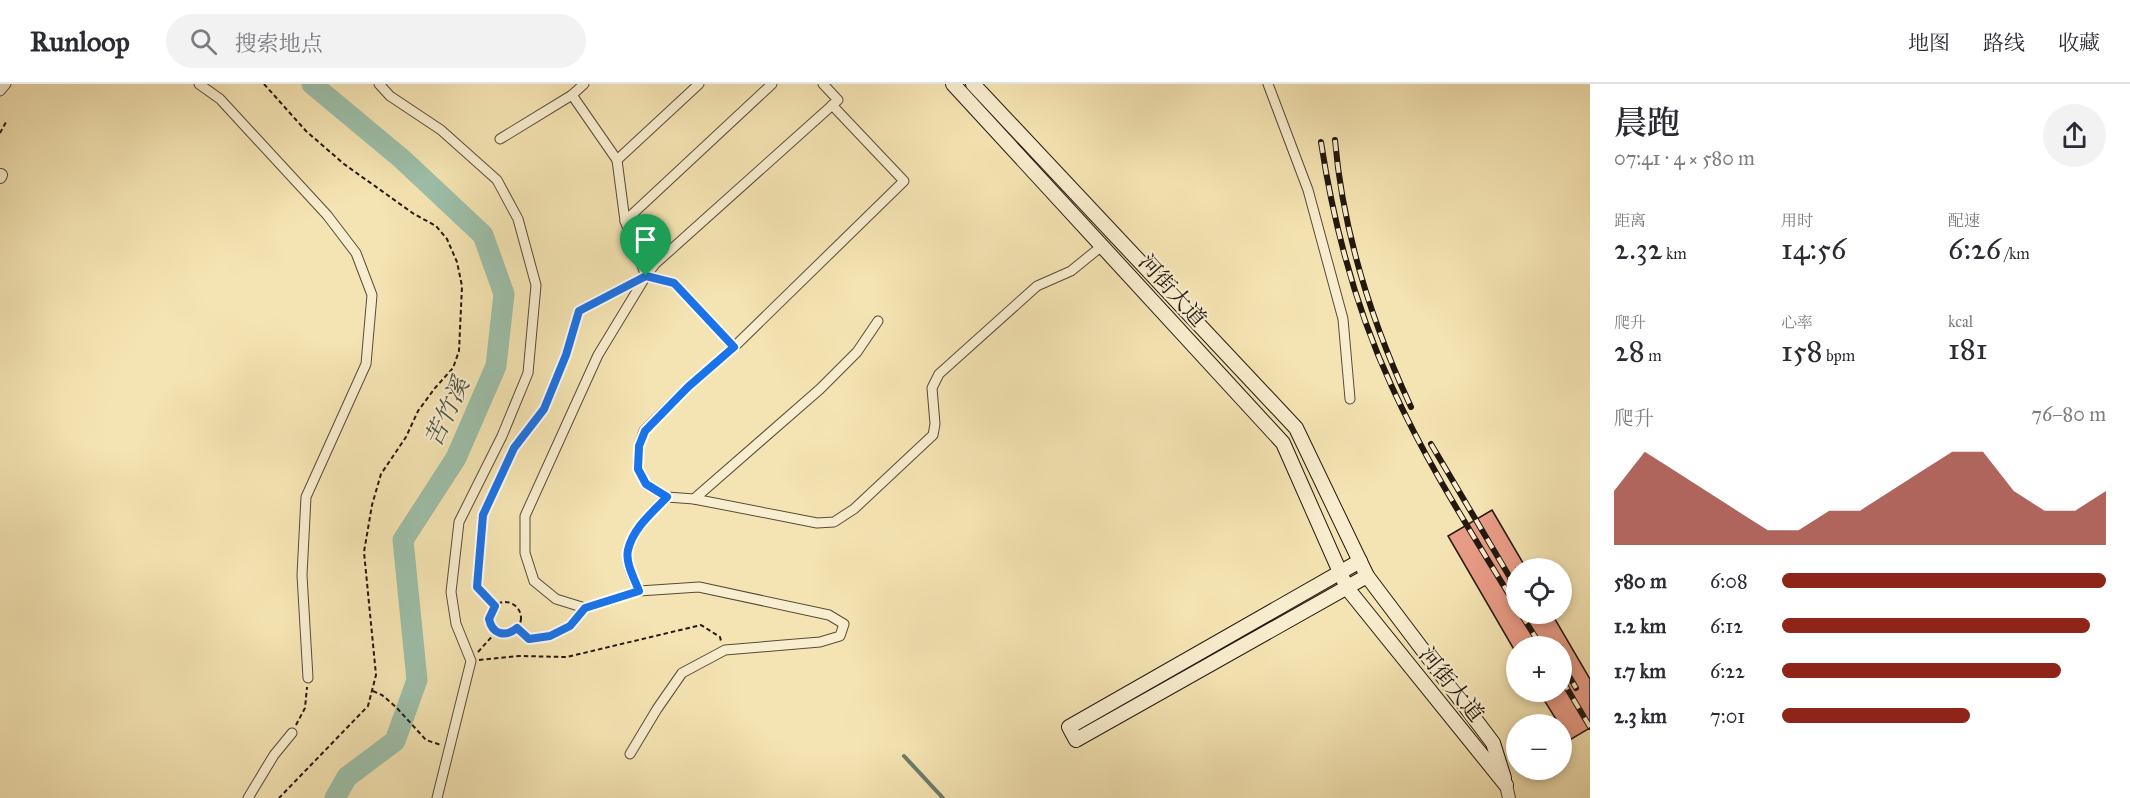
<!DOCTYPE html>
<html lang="zh">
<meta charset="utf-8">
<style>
body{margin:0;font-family:"IM FELL Great Primer","Noto Serif SC",serif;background:#f2f2f3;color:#2b2b33;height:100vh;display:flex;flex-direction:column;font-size:22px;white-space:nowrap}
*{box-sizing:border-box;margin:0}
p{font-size:20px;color:#7c7c81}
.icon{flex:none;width:33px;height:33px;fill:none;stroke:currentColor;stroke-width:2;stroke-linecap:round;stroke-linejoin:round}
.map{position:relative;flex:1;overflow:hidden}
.panel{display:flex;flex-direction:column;background:#fff;width:540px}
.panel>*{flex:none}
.tools{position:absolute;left:1506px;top:474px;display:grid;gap:12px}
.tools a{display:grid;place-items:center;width:66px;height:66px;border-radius:50%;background:#fff;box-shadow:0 3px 9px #0003;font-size:30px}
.pin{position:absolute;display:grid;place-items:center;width:51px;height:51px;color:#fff;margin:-62px -26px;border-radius:50% 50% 50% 0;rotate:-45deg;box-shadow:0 0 6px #0007}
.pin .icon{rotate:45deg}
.round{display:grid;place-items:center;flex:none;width:63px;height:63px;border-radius:32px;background:#f2f2f3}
.headline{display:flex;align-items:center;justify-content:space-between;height:102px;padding:0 24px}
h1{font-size:33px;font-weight:600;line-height:45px}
.metrics{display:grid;grid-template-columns:repeat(3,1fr);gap:9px;height:102px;padding:6px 24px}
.metrics div{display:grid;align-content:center}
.metrics b{font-size:30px;font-weight:600}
.metrics small{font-size:16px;font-weight:400}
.metrics p{font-size:16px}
.chart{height:168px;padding:12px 24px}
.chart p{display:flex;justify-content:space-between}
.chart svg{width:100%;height:108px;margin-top:6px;fill:#8f2418;opacity:.7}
ul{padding:0 24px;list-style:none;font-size:20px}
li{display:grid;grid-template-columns:96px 72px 1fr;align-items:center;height:45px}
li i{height:15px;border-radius:8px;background:#8f2418}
header{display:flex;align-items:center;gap:36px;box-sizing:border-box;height:84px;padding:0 30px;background:#fff;border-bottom:2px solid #e1e1e2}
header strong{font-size:28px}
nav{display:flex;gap:33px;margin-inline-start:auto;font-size:21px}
.search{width:420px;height:54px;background:#f2f2f3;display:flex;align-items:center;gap:15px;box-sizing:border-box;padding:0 21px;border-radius:33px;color:#7c7c81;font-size:22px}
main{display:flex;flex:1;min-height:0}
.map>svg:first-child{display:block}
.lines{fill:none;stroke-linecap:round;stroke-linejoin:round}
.stream{stroke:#6c7c6b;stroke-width:4}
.river{stroke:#9dbfa9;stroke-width:21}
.building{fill:#e99c87;stroke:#22180f;stroke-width:1.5}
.minor-casing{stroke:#574b38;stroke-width:11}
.tertiary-casing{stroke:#574b38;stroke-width:14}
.secondary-casing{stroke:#22180f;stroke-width:16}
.path{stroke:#22180f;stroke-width:2;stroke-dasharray:4.5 3;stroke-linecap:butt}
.minor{stroke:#f8edce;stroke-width:9}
.tertiary{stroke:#f8edce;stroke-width:12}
.secondary{stroke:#f8edce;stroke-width:14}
.rail-casing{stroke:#22180f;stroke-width:6}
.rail{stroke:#f8edce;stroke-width:4;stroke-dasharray:11;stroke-linecap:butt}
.route-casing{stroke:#fff;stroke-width:12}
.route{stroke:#1a73e8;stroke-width:8}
.labels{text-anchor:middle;stroke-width:4.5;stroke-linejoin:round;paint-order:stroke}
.street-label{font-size:22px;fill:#22180f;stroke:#f8edce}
.water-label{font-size:24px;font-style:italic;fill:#4d5245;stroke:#f8edce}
</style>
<header>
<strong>Runloop</strong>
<div class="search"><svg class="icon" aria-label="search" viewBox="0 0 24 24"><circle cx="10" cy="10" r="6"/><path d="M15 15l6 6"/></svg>搜索地点</div>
<nav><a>地图</a><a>路线</a><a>收藏</a></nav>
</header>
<main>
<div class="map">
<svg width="1590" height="714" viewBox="0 0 1590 714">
<rect width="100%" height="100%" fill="#f5e4b3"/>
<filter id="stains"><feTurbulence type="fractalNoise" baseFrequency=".00333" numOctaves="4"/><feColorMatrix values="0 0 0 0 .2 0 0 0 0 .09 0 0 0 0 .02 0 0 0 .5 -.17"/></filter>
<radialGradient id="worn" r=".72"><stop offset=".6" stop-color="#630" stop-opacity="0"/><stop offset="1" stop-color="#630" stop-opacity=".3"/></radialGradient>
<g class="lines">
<polyline class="stream" points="904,672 943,714"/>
<polyline class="river" points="312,0 402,75 483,151 504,210 496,282 456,374 403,456 417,596 395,657 347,693 335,714"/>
</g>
<polygon class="building" points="1492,426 1526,484 1516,484 1516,530 1552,530 1590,595 1590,644 1568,657 1562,646 1562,640 1559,640 1539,608 1562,608 1562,562 1516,562 1516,569 1448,452"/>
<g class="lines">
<defs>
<g id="minor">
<polyline points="199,0 220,15 327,131 356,169 372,211 366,280 306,413 302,491 308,594"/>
<polyline points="379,0 390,12 441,46 497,96 518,135 536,201 528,289 502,352 459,438 451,508 456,540 471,577 437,714"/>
<polyline points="1268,0 1308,106 1343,235 1350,315"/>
<polyline points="0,7 6,0"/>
<polyline points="572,11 617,76 625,137 646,192 674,199 734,263"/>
<polyline points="832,21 904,97 734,263 688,303 644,347 639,362 638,385 646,400 667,413 694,415 817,439 834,438 854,425 933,351 935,340 932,304 939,290 1037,202 1071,187 1103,161"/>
<polyline points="500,55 572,11 584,0"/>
<polyline points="617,76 699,0"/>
<polyline points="625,137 772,0"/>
<polyline points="694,415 820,305 857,268 878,237"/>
<path d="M639 507C634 496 625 479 628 466 633 444 652 429 667 413"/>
<polyline points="630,670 657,625 682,589 725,566 820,558 840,552 844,540 829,531 699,503 639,507 585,524 556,515 534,497 525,469 525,432 598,271 646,192 655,180 838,16 823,0"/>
<polyline points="248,714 274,671 292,649"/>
</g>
<g id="tertiary">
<polyline points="0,93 1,91"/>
<polyline points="1506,701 1509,714"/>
</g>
<g id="secondary">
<polyline points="953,0 1283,359 1347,504 1506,701"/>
<polyline points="973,0 1296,344 1367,492 1493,659 1504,694"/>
<polyline points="1360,477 1069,643 1076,656 1367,492"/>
</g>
</defs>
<use href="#minor" class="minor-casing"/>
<use href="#tertiary" class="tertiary-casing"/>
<use href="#secondary" class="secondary-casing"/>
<g class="path">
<polyline points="264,0 306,47 344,80 414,130 436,142 447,155 457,178 462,202 459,267 453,284 435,304 418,327 406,353 381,390 372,421 364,468 376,591 368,622 279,714"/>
<polyline points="0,49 6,38"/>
<circle cx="505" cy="534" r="16"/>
<polyline points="495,522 477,503 483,431 515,364 544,325 565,271 579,227 628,202"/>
<path d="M517 544 529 555C549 553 564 548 578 532"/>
<polyline points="478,568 496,548"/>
<polyline points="479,576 519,572 567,573 701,541 720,553 721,557"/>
<polyline points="373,607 382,611 396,623 426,656 441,661"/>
<polyline points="296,641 305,624 307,603"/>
</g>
<use href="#minor" class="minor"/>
<use href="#tertiary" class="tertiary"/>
<use href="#secondary" class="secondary"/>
<defs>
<g id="rail">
<path d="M1335 56C1343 149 1372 239 1411 323"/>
<path d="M1321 58C1334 143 1356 225 1392 303 1427 380 1473 451 1516 522"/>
<polyline points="1431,360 1515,502"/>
<polyline points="1521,530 1541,562"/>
<polyline points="1562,580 1576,604"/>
<polyline points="1562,596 1590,643"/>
</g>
</defs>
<use href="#rail" class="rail-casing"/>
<use href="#rail" class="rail"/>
</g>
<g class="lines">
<defs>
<path id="route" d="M646 192 674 199 734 263 688 303 645 347 639 362 638 385 646 400 667 413C652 429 633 444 628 466 625 479 635 496 639 507L585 524 570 542 550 552 529 555 517 544C505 554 492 550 489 535L495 522 477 503 483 431 514 364 544 325 566 271 579 227Z"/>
</defs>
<use href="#route" class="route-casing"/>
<use href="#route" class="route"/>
</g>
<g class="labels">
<g class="street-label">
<text transform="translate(1173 206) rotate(48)" y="8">河街大道</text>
<text transform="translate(1452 600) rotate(51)" y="8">河街大道</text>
</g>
<g class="water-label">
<text transform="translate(447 328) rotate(-65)" y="8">苦竹溪</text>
</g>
</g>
<rect width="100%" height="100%" filter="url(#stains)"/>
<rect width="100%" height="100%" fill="url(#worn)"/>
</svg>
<div class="tools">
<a><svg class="icon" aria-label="locate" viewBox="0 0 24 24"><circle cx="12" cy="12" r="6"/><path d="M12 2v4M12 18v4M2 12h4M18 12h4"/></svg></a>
<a>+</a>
<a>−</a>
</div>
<div class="pin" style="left:646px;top:192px;background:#1e9e55"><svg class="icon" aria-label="arrive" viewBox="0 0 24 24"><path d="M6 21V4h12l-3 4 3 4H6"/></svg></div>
</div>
<section class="panel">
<div class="headline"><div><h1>晨跑</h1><p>07:41 · 4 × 580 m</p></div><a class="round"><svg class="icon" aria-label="share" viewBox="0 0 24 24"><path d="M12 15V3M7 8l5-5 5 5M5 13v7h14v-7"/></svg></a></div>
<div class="metrics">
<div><p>距离</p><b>2.32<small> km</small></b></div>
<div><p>用时</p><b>14:56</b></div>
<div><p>配速</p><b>6:26<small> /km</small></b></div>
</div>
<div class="metrics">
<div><p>爬升</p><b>28<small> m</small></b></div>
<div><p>心率</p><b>158<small> bpm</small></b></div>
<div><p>kcal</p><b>181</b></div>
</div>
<div class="chart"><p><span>爬升</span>76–80 m</p>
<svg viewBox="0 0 160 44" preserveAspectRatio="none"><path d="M0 44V22L10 6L20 14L30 22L40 30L50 38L60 38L70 30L80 30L90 22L100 14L110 6L120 6L130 22L140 30L150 30L160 22V44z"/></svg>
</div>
<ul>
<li><b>580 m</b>6:08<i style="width:100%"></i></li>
<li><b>1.2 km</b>6:12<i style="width:95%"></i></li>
<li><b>1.7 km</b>6:22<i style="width:86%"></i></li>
<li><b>2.3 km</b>7:01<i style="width:58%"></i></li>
</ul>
</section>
</main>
